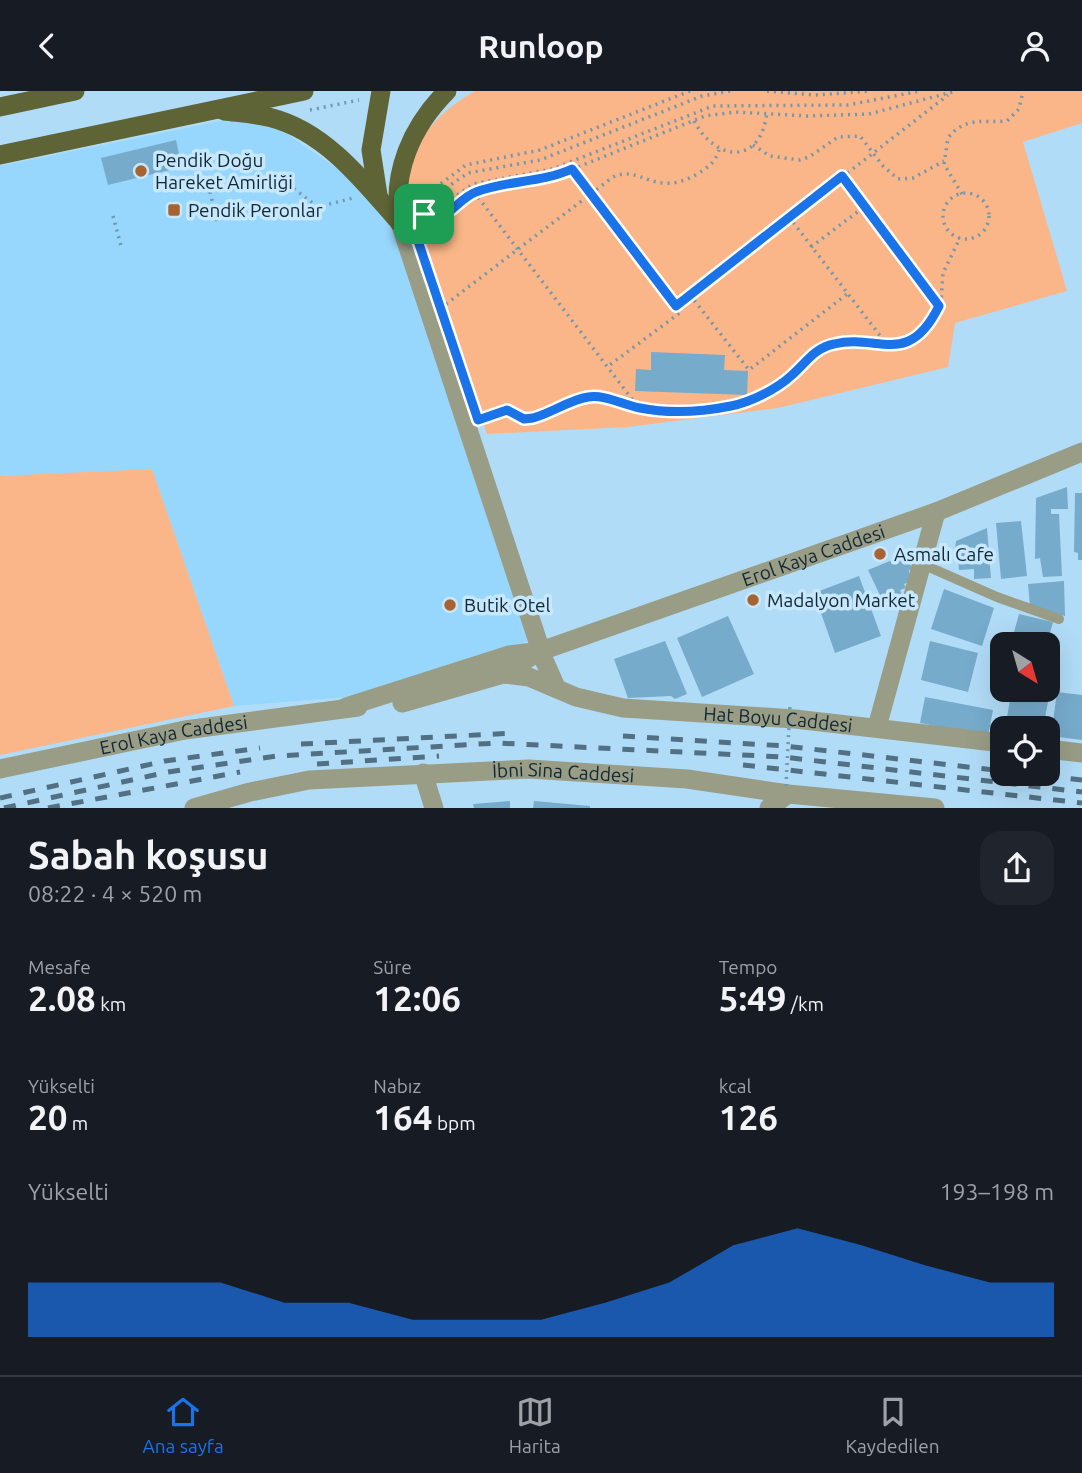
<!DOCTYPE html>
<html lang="tr">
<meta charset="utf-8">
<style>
body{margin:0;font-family:Ubuntu,sans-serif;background:#20242c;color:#f1f3f6;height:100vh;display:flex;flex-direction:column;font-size:26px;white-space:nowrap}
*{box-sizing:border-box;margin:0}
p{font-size:23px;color:#9ea1a6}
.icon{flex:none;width:38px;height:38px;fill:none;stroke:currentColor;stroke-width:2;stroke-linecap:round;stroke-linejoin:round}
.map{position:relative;height:717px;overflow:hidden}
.details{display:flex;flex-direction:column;background:#171b24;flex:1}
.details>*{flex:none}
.needle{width:46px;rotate:143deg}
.controls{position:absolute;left:990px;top:541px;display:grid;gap:14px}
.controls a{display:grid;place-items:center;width:70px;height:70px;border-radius:14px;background:#171b24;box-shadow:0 7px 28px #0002;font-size:35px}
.pin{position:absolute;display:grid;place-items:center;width:60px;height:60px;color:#fff;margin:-30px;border-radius:14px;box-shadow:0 4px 10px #0006}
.round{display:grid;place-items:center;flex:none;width:74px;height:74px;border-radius:21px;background:#20242c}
.summary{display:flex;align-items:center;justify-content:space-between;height:119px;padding:0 28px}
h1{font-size:38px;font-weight:700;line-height:52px}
.figures{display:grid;grid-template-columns:repeat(3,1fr);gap:10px;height:119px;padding:7px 28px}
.figures div{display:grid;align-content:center}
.figures b{font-size:35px;font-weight:700}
.figures small{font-size:19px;font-weight:400}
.figures p{font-size:19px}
.chart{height:196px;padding:14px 28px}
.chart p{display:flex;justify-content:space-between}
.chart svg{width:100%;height:126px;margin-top:7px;fill:#1a73e8;opacity:.7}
header{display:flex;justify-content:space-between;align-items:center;height:91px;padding:0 28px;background:#171b24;font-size:32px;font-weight:700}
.dock{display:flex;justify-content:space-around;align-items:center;height:98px;border-top:2px solid #363941;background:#171b24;font-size:19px;color:#9ea1a6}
.dock a{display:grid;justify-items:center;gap:4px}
.dock .active{color:#1a73e8}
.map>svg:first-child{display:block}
.built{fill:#98d7fd}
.green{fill:#fab688}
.building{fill:#76abcb}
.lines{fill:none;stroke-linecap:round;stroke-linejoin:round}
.path{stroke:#7497ac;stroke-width:3.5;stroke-dasharray:2 5;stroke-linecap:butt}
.service{stroke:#999d86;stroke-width:10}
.minor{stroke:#999d86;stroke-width:19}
.tertiary{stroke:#999d86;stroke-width:19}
.trunk{stroke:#5e6436;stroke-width:19}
.rail{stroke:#527083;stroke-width:5;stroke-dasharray:12 12;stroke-linecap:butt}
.path-bridge{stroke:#7497ac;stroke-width:3.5;stroke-dasharray:2 5;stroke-linecap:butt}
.route-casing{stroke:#fff;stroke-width:14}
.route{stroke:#1a73e8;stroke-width:9}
.poi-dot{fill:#a76432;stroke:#c7e8fc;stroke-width:2.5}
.labels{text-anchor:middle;stroke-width:7;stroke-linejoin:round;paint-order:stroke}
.poi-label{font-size:19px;fill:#112734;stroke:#c7e8fc;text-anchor:start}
.street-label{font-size:19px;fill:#112734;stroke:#c7e8fc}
</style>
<header><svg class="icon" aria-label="back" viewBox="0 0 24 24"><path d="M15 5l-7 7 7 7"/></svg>Runloop<svg class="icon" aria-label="person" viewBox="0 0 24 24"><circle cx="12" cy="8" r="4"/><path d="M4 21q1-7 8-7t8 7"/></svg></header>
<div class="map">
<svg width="1082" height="717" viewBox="0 0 1082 717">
<rect width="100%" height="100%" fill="#b1dcf7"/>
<polygon class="built" points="220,30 249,32 283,40 355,90 394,135 529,550 347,606 234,615 152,378 0,385 0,75"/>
<g class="green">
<path d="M475 0H1082V32L1023 51 1067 200 955 232 948 276 778 317 628 336 487 343C466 285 445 226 426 167 419 146 407 123 408 101 408 53 436 22 475 0Z"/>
<polygon points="152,378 234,615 0,664 0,385"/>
</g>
<g class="building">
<polygon points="176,49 182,76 108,94 101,67"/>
<polygon points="651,261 725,264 724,279 748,280 747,304 635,300 636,278 651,279"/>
<polygon points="1067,396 1068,418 1051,418 1051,423 1059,423 1062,485 1043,486 1040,467 1035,468 1036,407"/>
<polygon points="1075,402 1082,402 1082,469 1078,469 1078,462 1074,461"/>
<polygon points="1021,430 1027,485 1001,488 996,432"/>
<polygon points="987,437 991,487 974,488 974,478 959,479 958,467 954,468 956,450"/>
<polygon points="907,463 912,478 909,479 909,491 904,493 906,497 900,499 905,511 887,519 868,479"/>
<polygon points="859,485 881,545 835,562 814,502"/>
<polygon points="1064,490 1065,525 1030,515 1028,493"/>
<polygon points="944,498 994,517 982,555 931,538"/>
<polygon points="1019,523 1053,531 1047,553 1011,552"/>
<polygon points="728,525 754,583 702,606 677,547"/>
<polygon points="665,550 687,603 675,608 671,605 628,607 614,568"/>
<polygon points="930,550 978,562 968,601 921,589"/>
<polygon points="1048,584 1053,585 1043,637 1005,637 1012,598 1048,598"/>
<polygon points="1057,601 1082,604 1082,649 1051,645"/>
<polygon points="925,606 993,619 988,645 920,632"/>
<polygon points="510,710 510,717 474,717 473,713"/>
<polygon points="534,710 590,715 590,717 533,717"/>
</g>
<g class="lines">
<g class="path">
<polyline points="690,0 540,59 466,74 424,105 421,119 434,129 477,100 553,86 705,25 735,21 808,25 869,23 956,0"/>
<polyline points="730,0 702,5 540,69 468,82 433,106 429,117 435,120 473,93 552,78 713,15 848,14 920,0"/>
<polyline points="767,0 815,4 870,0"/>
<polyline points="310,19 359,9"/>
<path d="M694 30C716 71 761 75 767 21"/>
<polyline points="753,54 770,65 800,69 809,66 838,46 860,45 883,75 898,88 913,87 944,70"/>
<polyline points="572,78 681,221 607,276"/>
<polyline points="277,85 318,116 353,107"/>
<polyline points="842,85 939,215"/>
<polyline points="210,101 218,134"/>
<polyline points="474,101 638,316"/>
<circle cx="966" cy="125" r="23"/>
<path d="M962 103 944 73 948 47C965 25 984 32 1007 30L1019 18 1023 0"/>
<polyline points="113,125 121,155"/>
<polyline points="789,126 888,255"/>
<polyline points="811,156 864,116"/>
<polyline points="690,204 749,279 847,203"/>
<path d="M446 213 613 86C641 73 655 108 697 83 708 77 715 71 719 59"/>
<polyline points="676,215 948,4"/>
<polyline points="483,327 507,319 524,328 533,327 589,306 654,319 688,320 733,315 779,294 810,264 832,253 848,250 893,255 901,253 922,239 936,222 941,210 943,182 960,147"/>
</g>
<polyline class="service" points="922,473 997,506 1059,528"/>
<g class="minor">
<polyline points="877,636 936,421"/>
<polyline points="423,682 434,717"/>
<polyline points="769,717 788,703"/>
</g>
<g class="tertiary">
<polyline points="400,132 544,569 556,596"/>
<path id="s1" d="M504 583 529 586 576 606 623 617 795 628 1003 652"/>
<polyline points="402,612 503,583 537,562"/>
<path id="s2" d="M346 616 509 564 541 560 936 421 1082 361"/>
<polyline points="1048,658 1082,662"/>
<path id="s3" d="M0 678 185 639 358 616"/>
<path id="s4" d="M194 717 250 701 309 689 529 678 687 688 788 703 935 717"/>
</g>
<g class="trunk">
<polyline points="0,16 75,0"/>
<path d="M224 20C240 22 257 23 272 27 326 41 365 92 400 132"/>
<polyline points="0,64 304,0"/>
<polyline points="378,104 371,59 381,0"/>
<path d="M400 132C391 82 412 35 447 0"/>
</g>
<g class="rail">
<polyline points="623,645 785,655 1003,680"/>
<polyline points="301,653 515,642"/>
<polyline points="317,673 439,665"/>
<polyline points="743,674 1082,712"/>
<polyline points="1023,682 1082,689"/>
<polyline points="0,707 165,670 260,657"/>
<polyline points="4,717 168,681 277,665 497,652 783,666 1082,701"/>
<polyline points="48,717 240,681"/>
</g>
<polyline class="path-bridge" points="786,695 790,615"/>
</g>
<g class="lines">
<defs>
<path id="route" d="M572 78 676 215 842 85 939 215C908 278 878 242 834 253 814 257 806 272 792 284 777 298 751 311 731 315 701 321 670 323 640 317 624 314 604 303 588 306 569 309 552 322 533 327L524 328 507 319 478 329 412 132 424 123 429 129C448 129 459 107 476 101 507 89 541 92 572 78Z"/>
</defs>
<use href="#route" class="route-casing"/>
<use href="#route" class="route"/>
</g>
<g class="poi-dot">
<circle cx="141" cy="80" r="7"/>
<rect x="167" y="112" width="14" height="14" rx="3.5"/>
<circle cx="880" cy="463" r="7"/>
<circle cx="753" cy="509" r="7"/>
<circle cx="450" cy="514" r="7"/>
</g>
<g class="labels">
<g class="poi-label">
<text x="155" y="76">Pendik Doğu<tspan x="155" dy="22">Hareket Amirliği</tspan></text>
<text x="188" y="126">Pendik Peronlar</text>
<text x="894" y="470">Asmalı Cafe</text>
<text x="767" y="516">Madalyon Market</text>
<text x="464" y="521">Butik Otel</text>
</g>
<g class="street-label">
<text dy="7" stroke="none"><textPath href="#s2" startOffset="492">Erol Kaya Caddesi</textPath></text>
<text dy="7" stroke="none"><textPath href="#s1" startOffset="280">Hat Boyu Caddesi</textPath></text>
<text dy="7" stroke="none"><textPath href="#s3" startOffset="177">Erol Kaya Caddesi</textPath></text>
<text dy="7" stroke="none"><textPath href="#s4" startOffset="373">İbni Sina Caddesi</textPath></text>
</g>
</g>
</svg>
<div class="controls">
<a><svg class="needle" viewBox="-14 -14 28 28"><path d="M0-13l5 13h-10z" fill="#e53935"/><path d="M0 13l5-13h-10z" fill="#9ea1a6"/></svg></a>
<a><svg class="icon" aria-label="locate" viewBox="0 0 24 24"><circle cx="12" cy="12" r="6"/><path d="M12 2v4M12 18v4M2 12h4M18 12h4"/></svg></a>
</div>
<div class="pin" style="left:424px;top:123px;background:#1e9e55"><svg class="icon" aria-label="arrive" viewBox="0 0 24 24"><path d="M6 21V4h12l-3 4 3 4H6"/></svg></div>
</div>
<section class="details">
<div class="summary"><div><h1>Sabah koşusu</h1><p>08:22 · 4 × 520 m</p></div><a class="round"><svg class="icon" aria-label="share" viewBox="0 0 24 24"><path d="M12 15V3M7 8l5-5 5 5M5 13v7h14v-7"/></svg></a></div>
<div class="figures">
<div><p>Mesafe</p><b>2.08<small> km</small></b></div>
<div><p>Süre</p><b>12:06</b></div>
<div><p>Tempo</p><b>5:49<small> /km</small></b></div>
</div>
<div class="figures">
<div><p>Yükselti</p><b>20<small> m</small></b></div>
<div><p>Nabız</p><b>164<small> bpm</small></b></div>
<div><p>kcal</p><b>126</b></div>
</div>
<div class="chart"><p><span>Yükselti</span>193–198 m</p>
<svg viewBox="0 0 160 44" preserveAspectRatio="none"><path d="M0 44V25L10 25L20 25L30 25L40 32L50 32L60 38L70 38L80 38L90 32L100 25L110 12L120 6L130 12L140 19L150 25L160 25V44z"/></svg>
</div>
</section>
<nav class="dock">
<a class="active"><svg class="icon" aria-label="home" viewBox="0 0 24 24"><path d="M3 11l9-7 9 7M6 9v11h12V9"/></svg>Ana sayfa</a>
<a><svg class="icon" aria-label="map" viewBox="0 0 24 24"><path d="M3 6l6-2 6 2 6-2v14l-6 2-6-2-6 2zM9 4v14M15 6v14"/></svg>Harita</a>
<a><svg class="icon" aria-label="saved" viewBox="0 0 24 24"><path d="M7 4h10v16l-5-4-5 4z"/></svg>Kaydedilen</a>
</nav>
